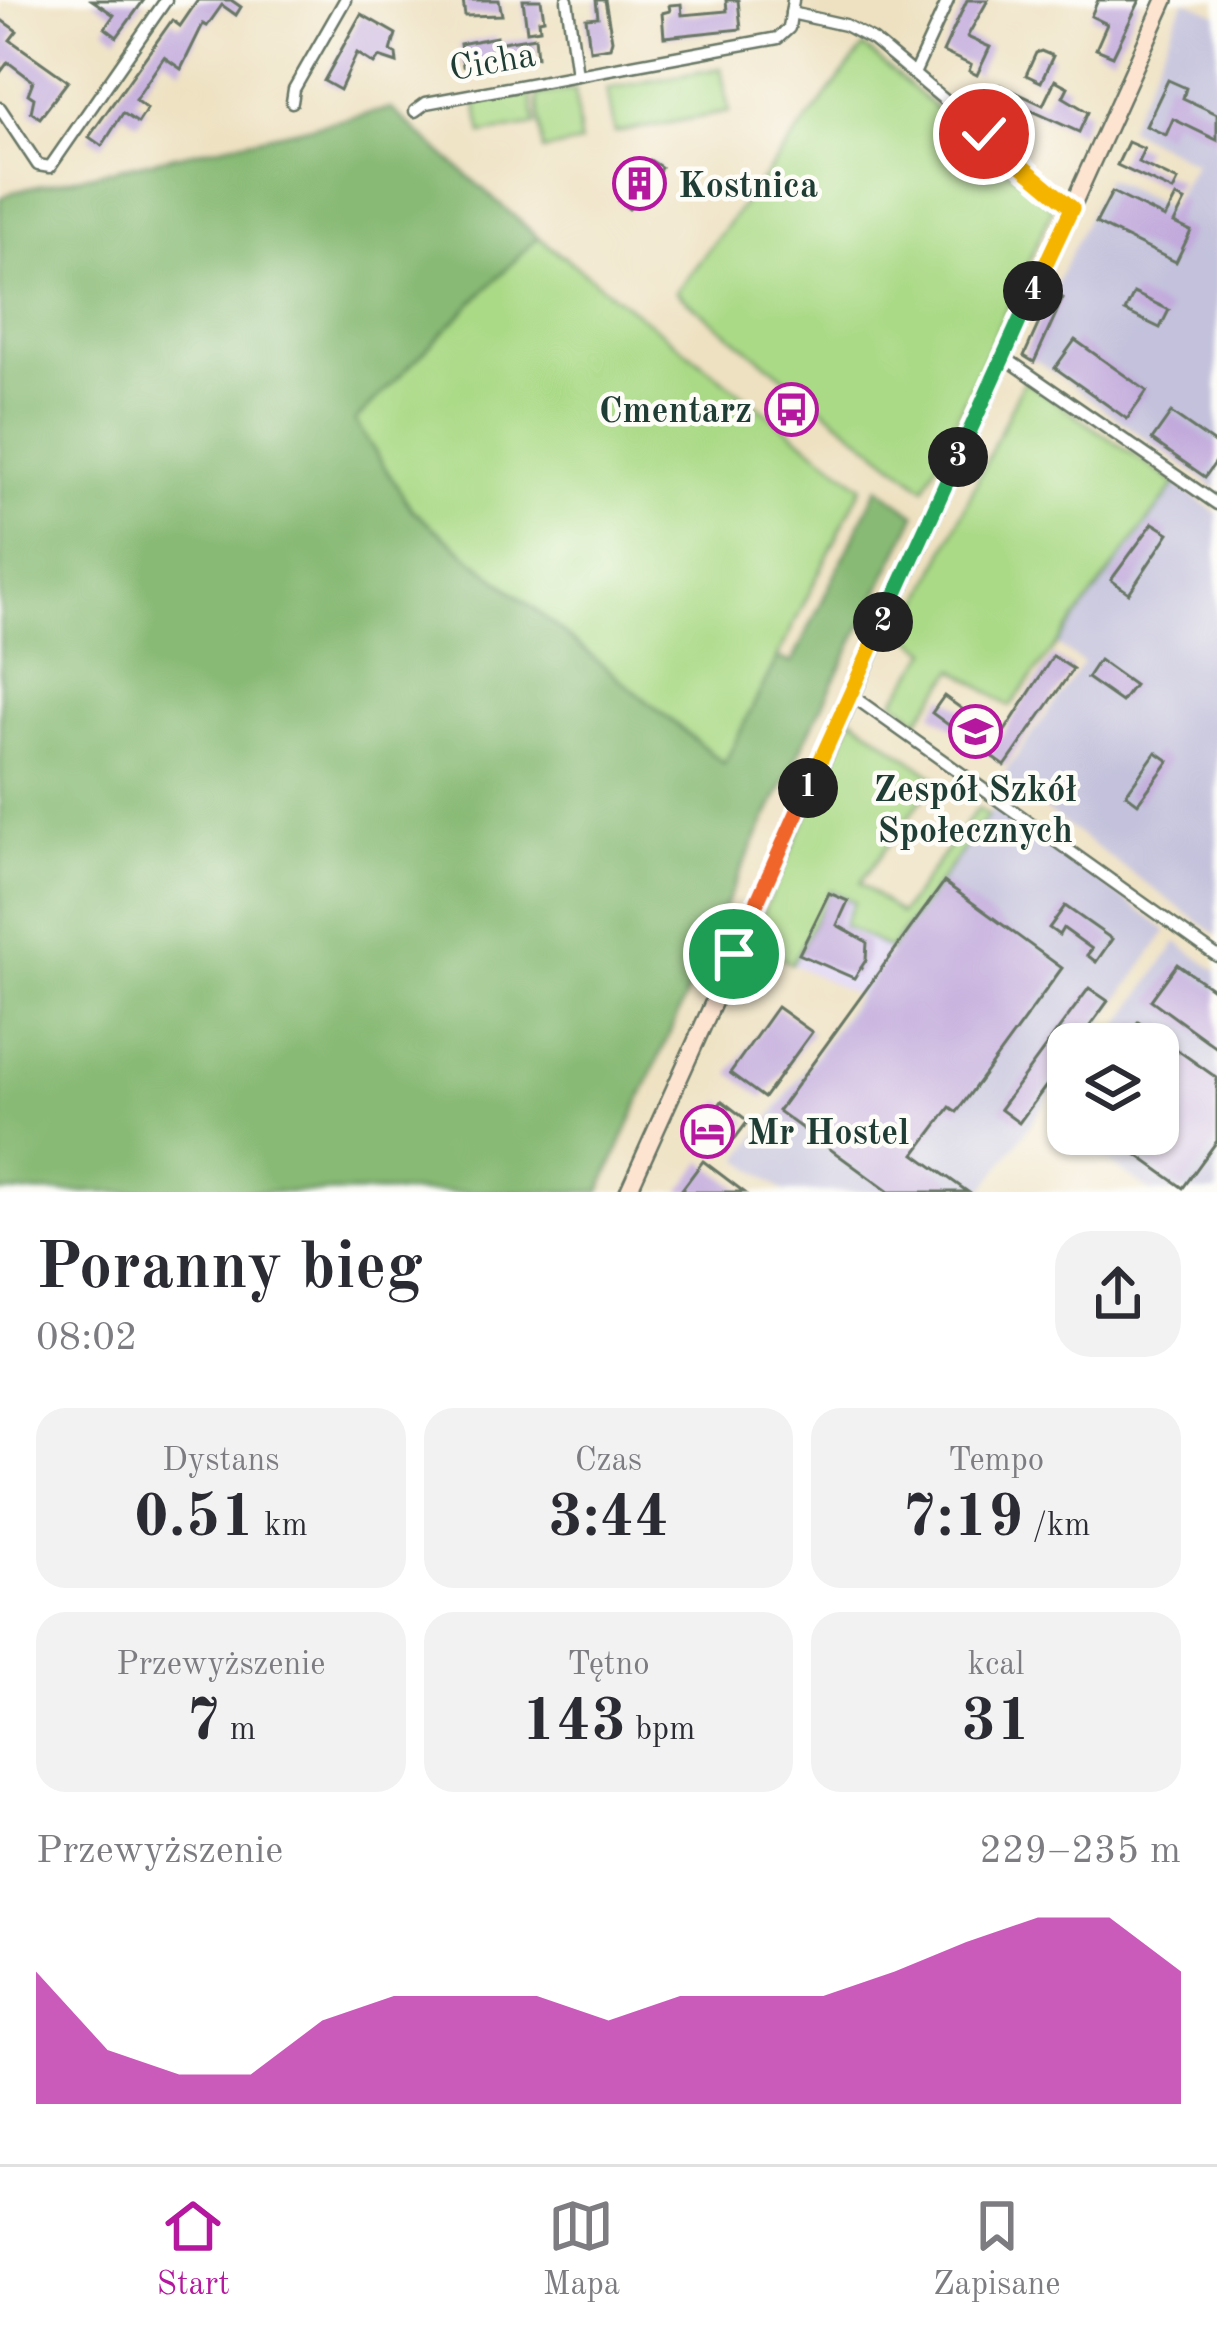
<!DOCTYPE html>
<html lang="pl">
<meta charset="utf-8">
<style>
body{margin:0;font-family:"Old Standard TT",serif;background:#f2f2f3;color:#2b2b33;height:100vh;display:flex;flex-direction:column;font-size:45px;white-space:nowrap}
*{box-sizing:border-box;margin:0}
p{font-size:39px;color:#7c7c81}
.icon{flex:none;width:66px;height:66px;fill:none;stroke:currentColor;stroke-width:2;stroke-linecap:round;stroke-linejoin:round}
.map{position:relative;height:1192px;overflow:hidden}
.panel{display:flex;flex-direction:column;background:#fff;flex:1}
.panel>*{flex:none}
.fabs{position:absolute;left:1047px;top:1023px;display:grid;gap:24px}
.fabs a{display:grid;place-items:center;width:132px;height:132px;border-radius:24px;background:#fff;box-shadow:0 3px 9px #0004;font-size:60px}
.pin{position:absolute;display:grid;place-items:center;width:102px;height:102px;color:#fff;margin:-51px;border:6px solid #fff;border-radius:50%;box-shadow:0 3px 12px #0007}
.km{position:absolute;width:60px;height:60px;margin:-30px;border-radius:50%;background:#222;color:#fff;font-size:33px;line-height:60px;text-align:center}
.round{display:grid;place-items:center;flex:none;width:126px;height:126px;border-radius:36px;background:#f2f2f3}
.head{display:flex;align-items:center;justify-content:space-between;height:204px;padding:0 36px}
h1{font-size:66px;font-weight:800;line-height:90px}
.figures{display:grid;grid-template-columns:repeat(3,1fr);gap:18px;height:204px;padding:12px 36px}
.figures div{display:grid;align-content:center;border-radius:30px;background:#f2f2f3;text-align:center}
.figures b{font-size:60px;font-weight:800}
.figures small{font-size:33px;font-weight:400}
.figures p{font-size:33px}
.chart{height:336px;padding:24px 36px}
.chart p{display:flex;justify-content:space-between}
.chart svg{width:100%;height:216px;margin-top:12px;fill:#b5179e;opacity:.7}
.tabs{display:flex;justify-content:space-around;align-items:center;height:168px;border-top:3px solid #e1e1e2;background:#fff;font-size:33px;color:#7c7c81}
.tabs a{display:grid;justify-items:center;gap:6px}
.tabs .on{color:#b5179e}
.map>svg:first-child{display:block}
.built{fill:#dfd5f5}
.industrial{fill:#c3c1db}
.green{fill:#abda87;stroke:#658c5e;stroke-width:3}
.forest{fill:#88ba74;stroke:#547c54;stroke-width:3}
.building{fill:#c2aadc}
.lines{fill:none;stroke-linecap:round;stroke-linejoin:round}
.minor-casing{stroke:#677665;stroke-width:15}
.secondary-casing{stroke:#677665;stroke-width:20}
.minor{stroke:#fff;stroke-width:10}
.secondary{stroke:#fde4d1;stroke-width:15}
.split-1-casing{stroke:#fff;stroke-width:24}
.split-2-casing{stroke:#fff;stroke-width:24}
.split-3-casing{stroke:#fff;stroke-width:24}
.split-4-casing{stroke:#fff;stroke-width:24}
.split-5-casing{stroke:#fff;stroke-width:24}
.split-1{stroke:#f0652b;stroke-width:15}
.split-2{stroke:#f5b400;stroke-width:15}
.split-3{stroke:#22a559;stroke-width:15}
.split-4{stroke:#22a559;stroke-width:15}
.split-5{stroke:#f5b400;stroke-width:15}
.labels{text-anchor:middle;stroke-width:9;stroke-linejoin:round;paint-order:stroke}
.street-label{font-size:36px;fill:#1f3d34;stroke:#fdfcf7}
.poi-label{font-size:36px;font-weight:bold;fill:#1f3d34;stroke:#fdfcf7;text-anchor:start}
</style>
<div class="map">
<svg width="1217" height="1192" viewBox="0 0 1217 1192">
<rect width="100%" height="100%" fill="#fdfcf7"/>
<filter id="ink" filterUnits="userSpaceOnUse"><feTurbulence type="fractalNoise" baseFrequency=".00833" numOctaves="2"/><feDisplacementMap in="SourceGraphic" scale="24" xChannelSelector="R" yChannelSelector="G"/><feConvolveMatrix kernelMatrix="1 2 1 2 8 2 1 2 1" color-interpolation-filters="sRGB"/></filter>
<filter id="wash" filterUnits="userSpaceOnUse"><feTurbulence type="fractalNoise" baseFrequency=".004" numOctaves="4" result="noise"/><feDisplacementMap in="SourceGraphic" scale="48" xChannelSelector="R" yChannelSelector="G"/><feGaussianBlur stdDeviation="2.7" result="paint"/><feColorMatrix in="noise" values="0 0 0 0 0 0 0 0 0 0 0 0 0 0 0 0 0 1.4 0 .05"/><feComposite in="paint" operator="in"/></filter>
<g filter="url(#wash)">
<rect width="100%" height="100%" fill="#eee1c1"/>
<polygon class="built" points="830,890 855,902 844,925 890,949 858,996 792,964"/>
<g class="industrial">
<polygon points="1185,0 1217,14 1217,489 1024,352 1106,178 1169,208 1195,163 1127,128"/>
<polygon points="1176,484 1217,513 1217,935 1001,778 1083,663 1057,645"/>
<polygon points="996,805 1167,931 1087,1044 1068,1044 1068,1071 982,1192 785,1192 740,1159"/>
<polygon points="1177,942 1217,971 1217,1192 1152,1192 1052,1123 1068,1100 1068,1134 1158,1134 1158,1044 1107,1044"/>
</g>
<g class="green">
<polygon points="864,47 1053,208 925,488 676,292"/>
<polygon points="721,68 729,112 615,133 607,89"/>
<polygon points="575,90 580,143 543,151 537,95"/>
<polygon points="530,92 536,125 482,134 476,102"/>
<polygon points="538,237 862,486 725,764 413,511 355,421"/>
<polygon points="1024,380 1176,484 1010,707 955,669 919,719 894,701 929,651 906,634"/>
<polygon points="852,717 937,779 860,883 900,914 978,808 988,816 890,949 843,925 854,902 831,890 792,964 777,955 770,968 743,956"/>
</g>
<polygon class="forest" points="391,109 538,237 355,421 413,511 724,764 777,658 792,663 878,487 916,515 740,872 600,1192 0,1192 0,198 16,191"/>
<g id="blocks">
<g class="building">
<polygon points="92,0 144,0 117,37 105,28 114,15"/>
<polygon points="198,0 231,0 241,7 236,15 222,5 207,26 203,24 181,69 164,57 135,100 147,109 138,123 123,113 102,146 89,137 172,20 180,26"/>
<polygon points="463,0 499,0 502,15 465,16"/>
<polygon points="523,0 541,0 544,19 539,20 540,29 527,31"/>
<polygon points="596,0 605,0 612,40 610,47 590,50 586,18 598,17"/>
<polygon points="726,0 738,0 741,29 664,37 662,13 670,11 669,5 681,4 682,15 705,13 727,11"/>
<polygon points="967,0 988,0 967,37 990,47 977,75 969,71 971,65 943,52"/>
<polygon points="1098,0 1140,0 1113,56 1096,49 1107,24 1091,16"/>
<polygon points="361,14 396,34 391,51 396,54 397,63 379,57 374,64 357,53 340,90 324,81"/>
<polygon points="0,19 17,31 10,40 68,81 40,118 31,112 34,98 28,94 33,81 8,62 0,73"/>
<polygon points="496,37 496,43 535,37 537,57 463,66 460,44"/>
<polygon points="1041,51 1053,56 1041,82 1026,75 1036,53"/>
<polygon points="1055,80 1068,87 1063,97 1088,112 1079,132 1008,100 1001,116 1014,122 1010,131 996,124 975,105 985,93 993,99 1000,85 1043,105"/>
<polygon points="1168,80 1186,88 1183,98 1217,114 1217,140 1173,119 1166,135 1146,126"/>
<polygon points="1128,142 1144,149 1138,162 1178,181 1173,191 1117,165"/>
<polygon points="650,160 661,167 655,182 629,209 619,201 627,179 620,174 627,165 639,174"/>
<polygon points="1112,192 1165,218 1176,197 1185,201 1174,223 1191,231 1176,262 1096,223"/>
<polygon points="1053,292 1063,298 1034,362 1024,356"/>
<polygon points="1134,293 1169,310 1160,328 1125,311"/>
<polygon points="1075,340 1147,391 1127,419 1055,368"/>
<polygon points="1171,413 1217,445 1217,460 1205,477 1152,440"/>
<polygon points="1153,523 1169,533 1129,593 1111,580"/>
<polygon points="1053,656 1073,669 1005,766 932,713 944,696 1001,737"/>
<polygon points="1099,660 1134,685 1121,702 1087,678"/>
<polygon points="1156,752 1169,761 1138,803 1126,794"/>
<polygon points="944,882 1062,968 957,1112 950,1107 915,1154 968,1192 889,1192 778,1111"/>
<polygon points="829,893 848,901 837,925 867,942 866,960 854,978 799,954"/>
<polygon points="1065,906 1112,939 1096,962 1087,955 1092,949 1063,928 1059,935 1049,928"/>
<polygon points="1177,964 1217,992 1217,1048 1151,1000"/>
<polygon points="1089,988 1108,1001 1077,1044 1068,1044 1068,1056 1019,1123 1000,1109"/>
<polygon points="777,1007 812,1032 764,1098 730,1073"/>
<polygon points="1138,1022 1217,1078 1217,1141 1183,1188 1108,1134 1158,1134 1158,1044 1122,1044"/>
<polygon points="722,1101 748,1121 725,1152 699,1133"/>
<polygon points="703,1161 744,1192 680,1192"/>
</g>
</g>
</g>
<g filter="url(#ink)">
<use href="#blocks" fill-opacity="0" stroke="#677665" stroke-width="3"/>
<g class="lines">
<defs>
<g id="minor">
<polyline points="567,0 577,75"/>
<polyline points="791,13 845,25 873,40 1072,207"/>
<polyline points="914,74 948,0"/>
<polyline points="292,102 294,89 345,0"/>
<polyline points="0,108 38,165 50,167 166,0"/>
<polyline points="415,111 426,103 778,38 789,28 793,0"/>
<polyline points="1004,357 1217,504"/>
<polyline points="851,695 1217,956"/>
</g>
<polyline id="secondary" points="628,1192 1165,0"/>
</defs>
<use href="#minor" class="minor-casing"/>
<use href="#secondary" class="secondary-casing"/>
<use href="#minor" class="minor"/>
<use href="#secondary" class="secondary"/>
</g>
</g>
<g class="lines" filter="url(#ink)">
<defs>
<polyline id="split-1" points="734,954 808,788"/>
<polyline id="split-2" points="808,788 883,622"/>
<polyline id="split-3" points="883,622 958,457"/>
<polyline id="split-4" points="958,457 1033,291"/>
<polyline id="split-5" points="984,134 1072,208 1033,291"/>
</defs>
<use href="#split-1" class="split-1-casing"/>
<use href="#split-2" class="split-2-casing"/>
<use href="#split-3" class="split-3-casing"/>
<use href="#split-4" class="split-4-casing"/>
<use href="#split-5" class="split-5-casing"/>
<use href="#split-1" class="split-1"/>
<use href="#split-2" class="split-2"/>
<use href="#split-3" class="split-3"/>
<use href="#split-4" class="split-4"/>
<use href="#split-5" class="split-5"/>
</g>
<defs>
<symbol id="building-ring" viewBox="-11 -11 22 22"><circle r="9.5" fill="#fdfcf7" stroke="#b5179e" stroke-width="1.5"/><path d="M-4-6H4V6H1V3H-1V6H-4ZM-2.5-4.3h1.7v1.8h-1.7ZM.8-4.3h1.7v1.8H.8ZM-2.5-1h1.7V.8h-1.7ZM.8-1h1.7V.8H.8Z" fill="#b5179e"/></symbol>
<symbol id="bus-ring" viewBox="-11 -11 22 22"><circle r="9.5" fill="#fdfcf7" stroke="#b5179e" stroke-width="1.5"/><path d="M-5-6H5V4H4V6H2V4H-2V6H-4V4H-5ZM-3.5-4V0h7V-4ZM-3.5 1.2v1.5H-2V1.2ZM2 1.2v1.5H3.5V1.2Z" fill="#b5179e"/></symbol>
<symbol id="school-ring" viewBox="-11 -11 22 22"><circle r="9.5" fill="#fdfcf7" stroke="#b5179e" stroke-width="1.5"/><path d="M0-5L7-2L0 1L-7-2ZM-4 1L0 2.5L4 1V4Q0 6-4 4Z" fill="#b5179e"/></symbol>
<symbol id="hotel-ring" viewBox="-11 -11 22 22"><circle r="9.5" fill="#fdfcf7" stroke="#b5179e" stroke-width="1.5"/><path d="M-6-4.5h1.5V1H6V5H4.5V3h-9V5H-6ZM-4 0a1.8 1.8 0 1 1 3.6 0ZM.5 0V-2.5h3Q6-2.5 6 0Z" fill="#b5179e"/></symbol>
</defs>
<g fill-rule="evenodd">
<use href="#building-ring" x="610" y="154" width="59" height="59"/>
<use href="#bus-ring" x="762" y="380" width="59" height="59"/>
<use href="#school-ring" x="946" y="702" width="59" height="59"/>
<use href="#hotel-ring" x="678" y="1102" width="59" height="59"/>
</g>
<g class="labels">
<g class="street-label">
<text transform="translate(492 60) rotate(-10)" y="13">Cicha</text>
</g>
<g class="poi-label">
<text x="678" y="197">Kostnica</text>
<text x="752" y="422" text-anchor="end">Cmentarz</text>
<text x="975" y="801" text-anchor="middle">Zespół Szkół<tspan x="975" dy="41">Społecznych</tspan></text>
<text x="747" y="1144">Mr Hostel</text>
</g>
</g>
</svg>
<div class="fabs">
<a><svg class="icon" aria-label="layers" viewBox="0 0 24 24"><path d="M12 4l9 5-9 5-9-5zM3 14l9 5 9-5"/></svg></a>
</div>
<div class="pin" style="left:734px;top:954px;background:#1e9e55"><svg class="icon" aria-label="arrive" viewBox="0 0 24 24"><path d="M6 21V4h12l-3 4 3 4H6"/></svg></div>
<div class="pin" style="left:984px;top:134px;background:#d93025"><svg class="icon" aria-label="check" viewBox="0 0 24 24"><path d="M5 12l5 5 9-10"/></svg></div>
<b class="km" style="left:808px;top:788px">1</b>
<b class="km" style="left:883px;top:622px">2</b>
<b class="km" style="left:958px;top:457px">3</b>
<b class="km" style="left:1033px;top:291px">4</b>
</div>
<section class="panel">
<div class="head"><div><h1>Poranny bieg</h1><p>08:02</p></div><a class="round"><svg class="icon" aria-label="share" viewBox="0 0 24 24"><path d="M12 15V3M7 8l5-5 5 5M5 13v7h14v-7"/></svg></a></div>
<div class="figures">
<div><p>Dystans</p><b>0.51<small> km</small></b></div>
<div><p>Czas</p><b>3:44</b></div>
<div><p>Tempo</p><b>7:19<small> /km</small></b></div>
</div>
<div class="figures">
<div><p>Przewyższenie</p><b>7<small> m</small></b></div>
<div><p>Tętno</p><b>143<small> bpm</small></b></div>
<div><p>kcal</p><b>31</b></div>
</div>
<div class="chart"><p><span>Przewyższenie</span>229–235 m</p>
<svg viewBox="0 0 160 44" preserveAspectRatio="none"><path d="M0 44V17L10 33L20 38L30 38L40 27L50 22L60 22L70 22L80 27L90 22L100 22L110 22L120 17L130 11L140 6L150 6L160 17V44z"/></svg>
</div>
</section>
<nav class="tabs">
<a class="on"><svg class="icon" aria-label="home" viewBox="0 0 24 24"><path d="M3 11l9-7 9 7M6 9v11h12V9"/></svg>Start</a>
<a><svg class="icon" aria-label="map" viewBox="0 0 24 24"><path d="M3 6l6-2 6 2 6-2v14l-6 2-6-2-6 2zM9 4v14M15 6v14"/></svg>Mapa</a>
<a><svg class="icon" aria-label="saved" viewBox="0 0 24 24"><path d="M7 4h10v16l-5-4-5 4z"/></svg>Zapisane</a>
</nav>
